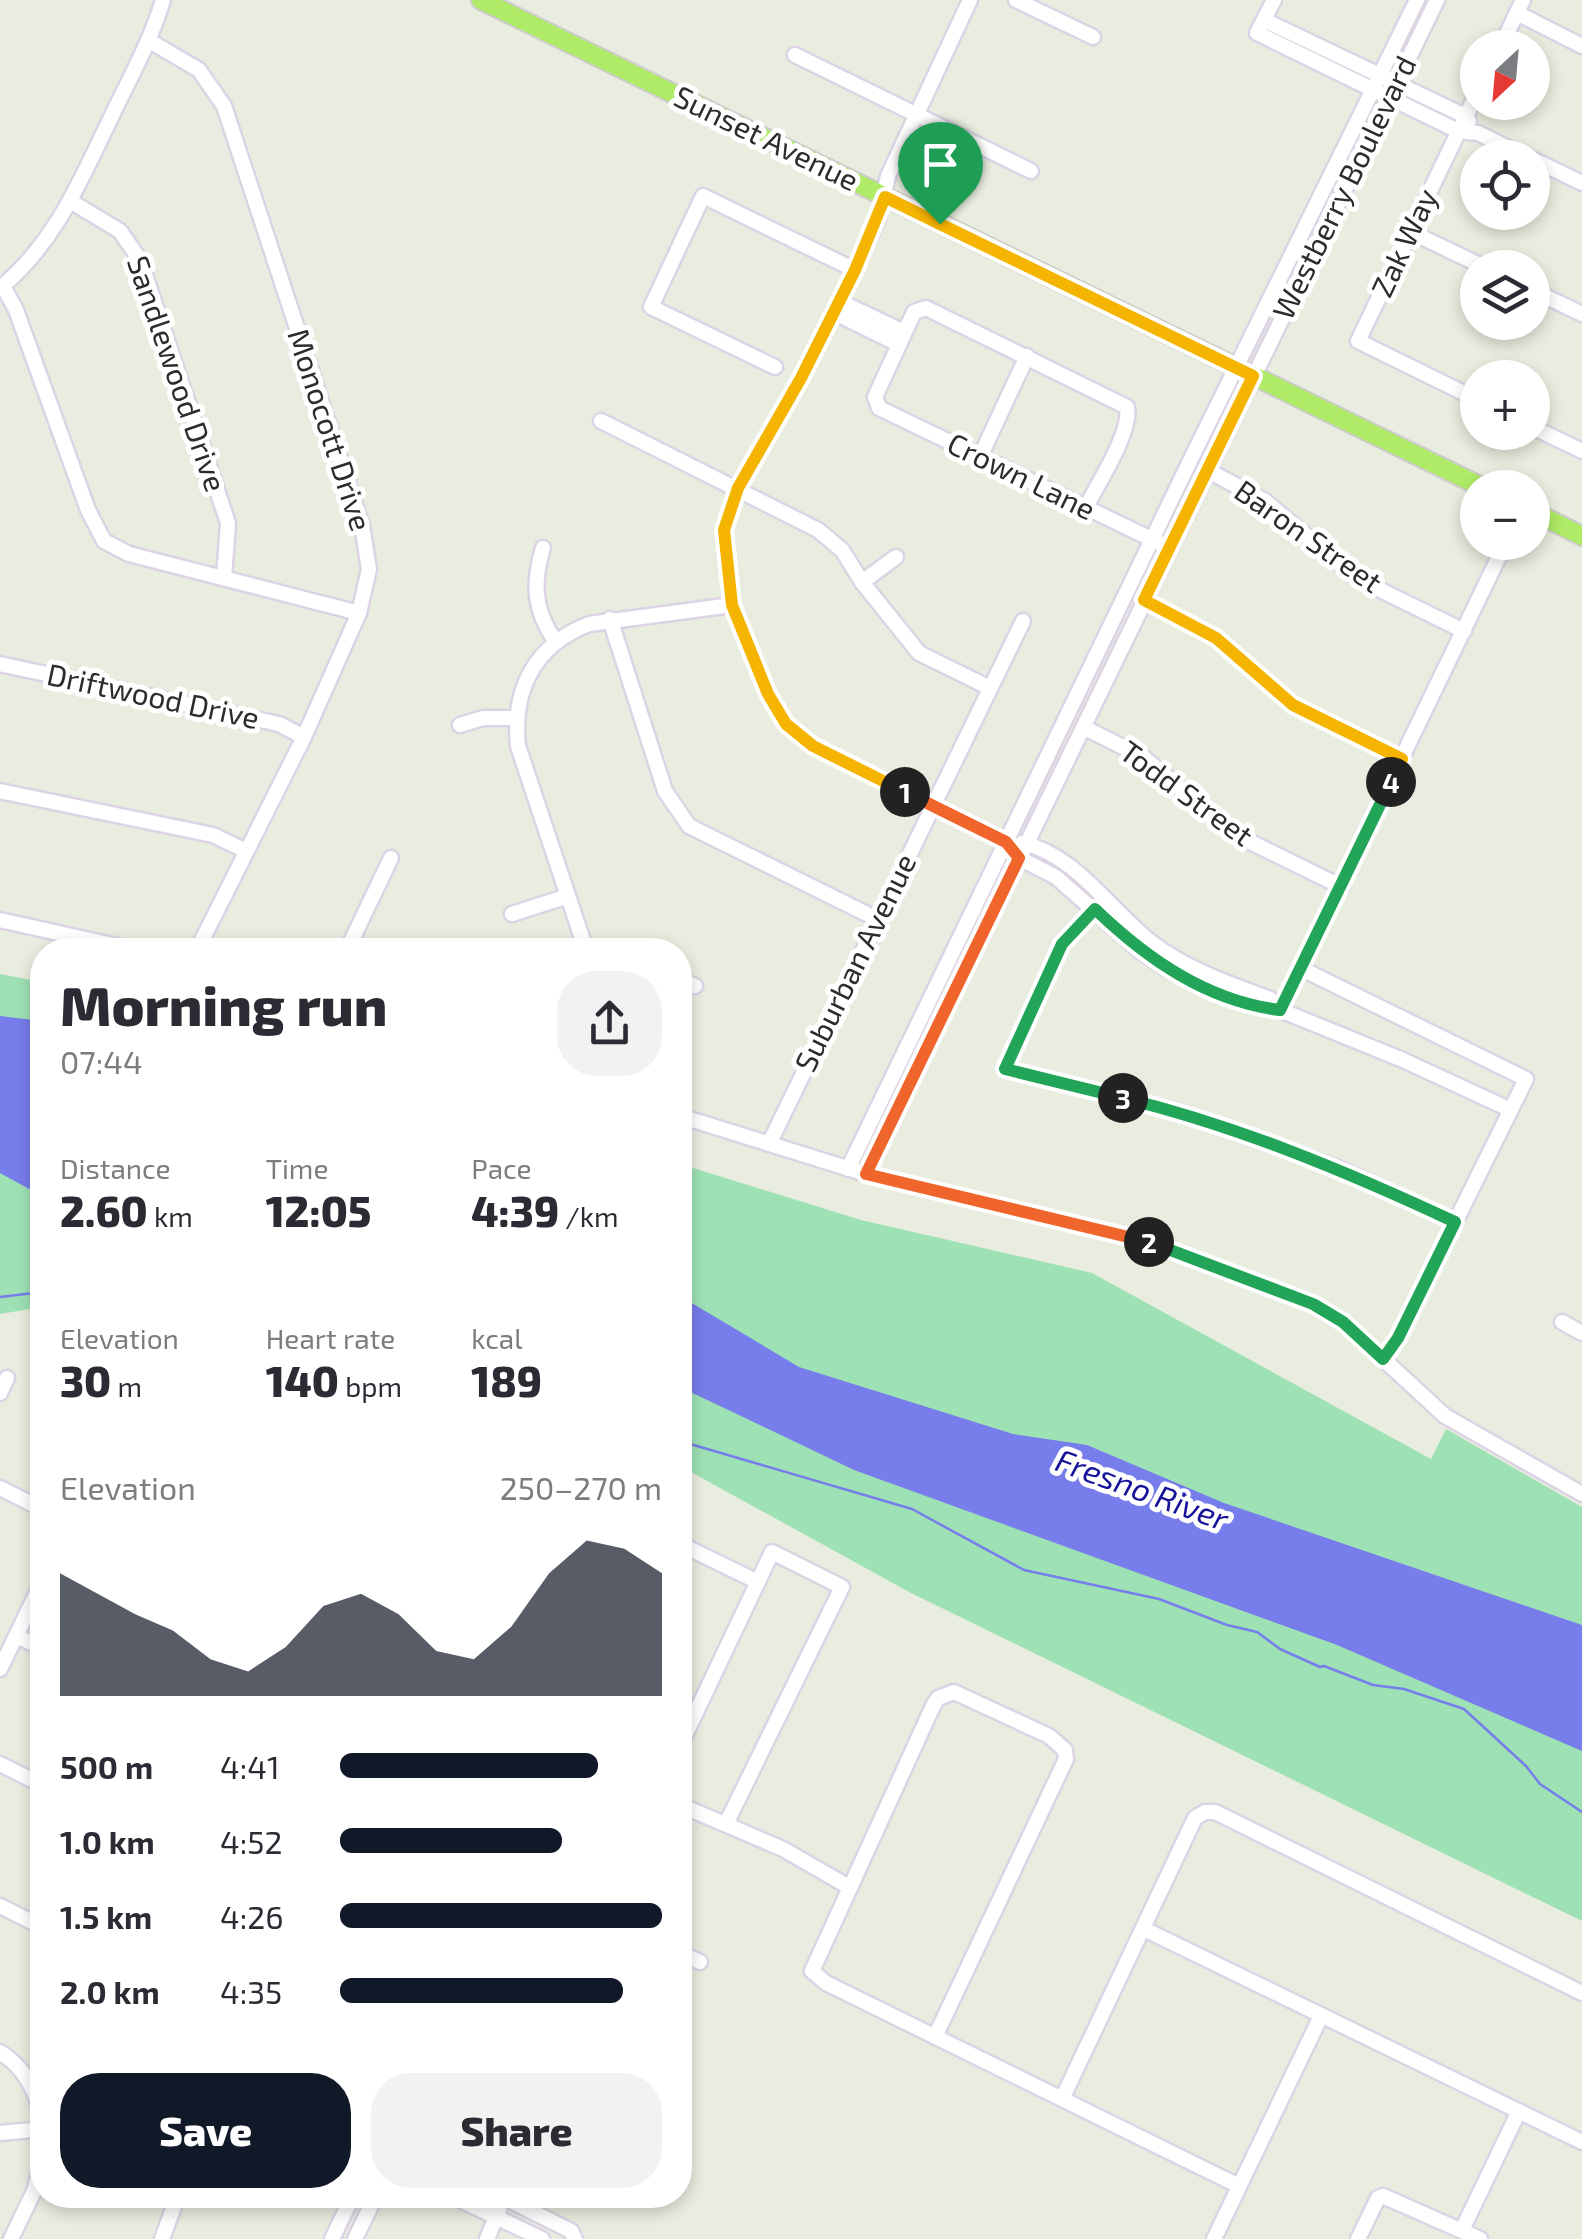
<!DOCTYPE html>
<meta charset="utf-8">
<style>
body{margin:0;font-family:"Exo 2",sans-serif;background:#f2f2f3;color:#2b2b33;height:100vh;display:flex;flex-direction:column;font-size:38px;white-space:nowrap}
*{box-sizing:border-box;margin:0}
p{font-size:32px;color:#7c7c81}
.icon{flex:none;width:55px;height:55px;fill:none;stroke:currentColor;stroke-width:2;stroke-linecap:round;stroke-linejoin:round}
.map{position:relative;flex:1;overflow:hidden}
.panel{position:absolute;left:30px;top:938px;width:662px;height:1270px;display:flex;flex-direction:column;background:#fff;border-radius:40px;box-shadow:0 5px 15px #0003}
.panel>*{flex:none}
.needle{width:65px;rotate:206deg}
.controls{position:absolute;left:1460px;top:30px;display:grid;gap:20px}
.controls a{display:grid;place-items:center;width:90px;height:90px;border-radius:50%;background:#fff;box-shadow:0 5px 15px #0003;font-size:50px}
.pin{position:absolute;display:grid;place-items:center;width:85px;height:85px;color:#fff;margin:-102px -42px;border-radius:50% 50% 50% 0;rotate:-45deg;box-shadow:0 0 10px #0007}
.pin .icon{rotate:45deg}
.km{position:absolute;width:50px;height:50px;margin:-25px;border-radius:50%;background:#222;color:#fff;font-size:28px;line-height:50px;text-align:center}
.round{display:grid;place-items:center;flex:none;width:105px;height:105px;border-radius:40px;background:#f2f2f3}
.summary{display:flex;align-items:center;justify-content:space-between;height:170px;padding:0 30px}
h1{font-size:55px;font-weight:800;line-height:75px}
.stats{display:grid;grid-template-columns:repeat(3,1fr);gap:15px;height:170px;padding:10px 30px}
.stats div{display:grid;align-content:center}
.stats b{font-size:42px;font-weight:800}
.stats small{font-size:28px;font-weight:400}
.stats p{font-size:28px}
.chart{height:280px;padding:20px 30px}
.chart p{display:flex;justify-content:space-between}
.chart svg{width:100%;height:180px;margin-top:10px;fill:#111827;opacity:.7}
.primary-button{display:flex;gap:20px;margin-top:auto;padding:20px 30px}
.primary-button a{flex:1;height:115px;border-radius:40px;background:#111827;color:#fff;font-size:40px;font-weight:800;line-height:115px;text-align:center}
.primary-button a+a{background:#f2f2f3;color:#2b2b33}
ul{padding:0 30px;list-style:none;font-size:32px}
li{display:grid;grid-template-columns:160px 120px 1fr;align-items:center;height:75px}
li i{height:25px;border-radius:12px;background:#111827}
.map>svg:first-child{display:block}
.green{fill:#9ee1b5}
.water{fill:#777dea}
.lines{fill:none;stroke-linecap:round;stroke-linejoin:round}
.stream{stroke:#777dea;stroke-width:2.5}
.minor-casing{stroke:#dcd4e4;stroke-width:19}
.major-casing{stroke:#ccc;stroke-width:22}
.minor{stroke:#fff;stroke-width:14}
.major{stroke:#afeb66;stroke-width:18}
.split-1-casing{stroke:#fff;stroke-width:20}
.split-2-casing{stroke:#fff;stroke-width:20}
.split-3-casing{stroke:#fff;stroke-width:20}
.split-4-casing{stroke:#fff;stroke-width:20}
.split-5-casing{stroke:#fff;stroke-width:20}
.split-1{stroke:#f5b400;stroke-width:12}
.split-2{stroke:#f0652b;stroke-width:12}
.split-3{stroke:#22a559;stroke-width:12}
.split-4{stroke:#22a559;stroke-width:12}
.split-5{stroke:#f5b400;stroke-width:12}
.labels{text-anchor:middle;stroke-width:10;stroke-linejoin:round;paint-order:stroke}
.street-label{font-size:30px;fill:#2c2c2c;stroke:#fff}
.water-label{font-size:32px;font-style:italic;fill:#171399;stroke:#fff}
</style>
<div class="map">
<svg width="1582" height="2239" viewBox="0 0 1582 2239">
<rect width="100%" height="100%" fill="#e9eddf"/>
<g class="green">
<polygon points="0,974 42,982 42,1307 0,1314"/>
<polygon points="680,1164 861,1220 1092,1273 1431,1459 1446,1429 1582,1507 1582,1921 911,1593 680,1466"/>
</g>
<g class="water">
<polygon points="0,1016 42,1021 42,1196 0,1173"/>
<polygon points="680,1296 799,1367 1013,1434 1087,1445 1224,1503 1582,1625 1582,1751 1337,1645 854,1470 680,1387"/>
</g>
<g class="lines">
<g class="stream">
<polyline points="0,1297 42,1292"/>
<polyline points="680,1441 912,1509 1024,1570 1159,1599 1227,1625 1257,1632 1280,1649 1320,1667 1324,1666 1373,1685 1404,1689 1464,1709 1526,1766 1540,1784 1582,1812"/>
</g>
<defs>
<g id="minor">
<polyline points="970,0 888,176 878,219 855,270 801,378 738,488 724,530 732,605 768,694 786,724 813,746 1006,842 1019,858 1056,877 1140,951 1165,968 1216,991 1280,1010 1403,1060 1511,1110"/>
<polyline points="1016,0 1093,37"/>
<polyline points="1274,0 1257,33 1458,131 1478,133 1529,158"/>
<polyline points="1517,13 1582,46"/>
<polyline points="1264,20 1465,116 1469,121"/>
<polyline points="148,40 199,70 224,106 362,526 369,569 359,613 304,737 197,950"/>
<polyline points="1500,48 1523,0"/>
<polyline points="795,55 1031,171"/>
<polyline points="1478,91 1358,341 1478,400"/>
<polyline points="1532,159 1582,183"/>
<polyline points="70,201 120,231 140,260 228,523 224,577"/>
<polyline points="1411,232 1486,268"/>
<polyline points="3,286 16,310 88,510 104,541 129,554 359,613"/>
<path d="M0 288C58 241 84 172 116 107 133 72 152 37 163 0"/>
<polyline points="1532,290 1582,314"/>
<polyline points="839,301 904,332"/>
<polyline points="833,312 898,344"/>
<polyline points="775,367 651,307 703,196 855,270"/>
<polyline points="601,421 818,530 842,550 862,582 919,653 990,688"/>
<polyline points="1532,427 1582,451"/>
<polyline points="980,457 1027,356"/>
<polyline points="1207,470 1265,501 1358,579 1464,631"/>
<path d="M1085 509C1097 485 1132 432 1127 407L926 308 914 312 875 397 879 408 1170 548"/>
<path d="M543 548C532 584 534 610 555 641"/>
<polyline points="862,582 896,557"/>
<polyline points="1144,600 1216,638 1293,705 1402,759"/>
<polyline points="610,619 665,791 689,826 877,919"/>
<polyline points="0,664 279,724 304,737"/>
<polyline points="460,725 483,718 516,718"/>
<polyline points="1085,728 1143,757 1234,834 1342,887"/>
<polyline points="0,791 213,835 246,851"/>
<path d="M1022 843C1075 854 1110 910 1151 942 1186 969 1229 984 1270 999L1280 1010"/>
<polyline points="1105,899 1062,943 1005,1069 1176,1111 1343,1170 1455,1222"/>
<polyline points="512,914 568,896"/>
<polyline points="0,920 135,950"/>
<polyline points="347,950 391,858"/>
<path d="M586 950 518 746C512 689 535 645 589 624L732 605"/>
<polyline points="1302,969 1526,1079 1398,1338 1383,1359"/>
<polyline points="680,980 695,986"/>
<polyline points="1280,1010 1506,542"/>
<polyline points="680,1116 866,1174 1148,1242 1313,1304 1343,1322 1445,1416 1582,1494"/>
<polyline points="769,1144 1023,621"/>
<polyline points="848,1169 1189,463 1417,0"/>
<polyline points="866,1174 1437,0"/>
<polyline points="1562,1322 1582,1333"/>
<polyline points="0,1393 7,1378"/>
<polyline points="0,1488 42,1509"/>
<polyline points="680,1544 758,1582"/>
<polyline points="16,1636 42,1648"/>
<polyline points="0,1669 42,1582"/>
<polyline points="680,1746 772,1552 842,1587 726,1824"/>
<polyline points="0,1764 42,1785"/>
<polyline points="680,1805 783,1849 849,1887"/>
<polyline points="0,1906 42,1927"/>
<polyline points="1144,1929 1582,2142"/>
<polyline points="680,1953 700,1962"/>
<polyline points="935,2037 1066,1759 1065,1750 1049,1736 954,1692 938,1698 933,1706 812,1971 826,1983 1239,2186"/>
<path d="M0 2052C24 2067 37 2091 42 2119"/>
<polyline points="1062,2099 1195,1818 1205,1812 1215,1812 1582,1993"/>
<polyline points="0,2133 42,2129"/>
<polyline points="450,2195 542,2239"/>
<polyline points="499,2195 571,2231 575,2239"/>
<polyline points="1462,2230 1519,2111"/>
<polyline points="11,2239 35,2189 42,2158"/>
<polyline points="162,2239 178,2195"/>
<polyline points="332,2239 353,2195"/>
<polyline points="355,2239 376,2195"/>
<polyline points="487,2239 499,2210"/>
<polyline points="1214,2239 1321,2016"/>
<polyline points="1358,2239 1378,2198 1383,2196 1480,2239"/>
</g>
<g id="major">
<polyline points="481,0 1484,488"/>
<polyline points="1532,511 1582,536"/>
</g>
</defs>
<use href="#minor" class="minor-casing"/>
<use href="#major" class="major-casing"/>
<use href="#minor" class="minor"/>
<use href="#major" class="major"/>
</g>
<g class="lines">
<defs>
<polyline id="split-1" points="905,792 813,746 786,724 768,694 732,605 724,530 738,488 801,378 855,270 885,197 940,224"/>
<polyline id="split-2" points="905,792 1006,842 1019,858 866,1174 1149,1242"/>
<path id="split-3" d="M1123 1098C1238 1126 1348 1172 1455 1222L1398 1338 1383 1359 1343 1322 1313 1304 1149 1242"/>
<path id="split-4" d="M1123 1098 1005 1069 1062 944 1095 909C1147 959 1207 1001 1280 1010L1391 782"/>
<polyline id="split-5" points="940,224 1253,376 1144,600 1216,638 1293,705 1402,759 1391,782"/>
</defs>
<use href="#split-1" class="split-1-casing"/>
<use href="#split-2" class="split-2-casing"/>
<use href="#split-3" class="split-3-casing"/>
<use href="#split-4" class="split-4-casing"/>
<use href="#split-5" class="split-5-casing"/>
<use href="#split-1" class="split-1"/>
<use href="#split-2" class="split-2"/>
<use href="#split-3" class="split-3"/>
<use href="#split-4" class="split-4"/>
<use href="#split-5" class="split-5"/>
</g>
<g class="labels">
<g class="street-label">
<text transform="translate(766 139) rotate(26)" y="10">Sunset Avenue</text>
<text transform="translate(1345 188) rotate(-64)" y="10">Westberry Boulevard</text>
<text transform="translate(1405 243) rotate(-65)" y="10">Zak Way</text>
<text transform="translate(176 374) rotate(71)" y="10">Sandlewood Drive</text>
<text transform="translate(329 430) rotate(72)" y="10">Monocott Drive</text>
<text transform="translate(1021 477) rotate(26)" y="10">Crown Lane</text>
<text transform="translate(1308 537) rotate(35)" y="10">Baron Street</text>
<text transform="translate(153 697) rotate(12)" y="10">Driftwood Drive</text>
<text transform="translate(1186 794) rotate(36)" y="10">Todd Street</text>
<text transform="translate(856 963) rotate(-64)" y="10">Suburban Avenue</text>
</g>
<g class="water-label">
<text transform="translate(1142 1490) rotate(20)" y="11">Fresno River</text>
</g>
</g>
</svg>
<div class="controls">
<a><svg class="needle" viewBox="-14 -14 28 28"><path d="M0-13l5 13h-10z" fill="#e53935"/><path d="M0 13l5-13h-10z" fill="#7c7c81"/></svg></a>
<a><svg class="icon" aria-label="locate" viewBox="0 0 24 24"><circle cx="12" cy="12" r="6"/><path d="M12 2v4M12 18v4M2 12h4M18 12h4"/></svg></a>
<a><svg class="icon" aria-label="layers" viewBox="0 0 24 24"><path d="M12 4l9 5-9 5-9-5zM3 14l9 5 9-5"/></svg></a>
<a>+</a>
<a>−</a>
</div>
<div class="pin" style="left:940px;top:224px;background:#1e9e55"><svg class="icon" aria-label="arrive" viewBox="0 0 24 24"><path d="M6 21V4h12l-3 4 3 4H6"/></svg></div>
<b class="km" style="left:905px;top:792px">1</b>
<b class="km" style="left:1149px;top:1242px">2</b>
<b class="km" style="left:1123px;top:1098px">3</b>
<b class="km" style="left:1391px;top:782px">4</b>
<section class="panel">
<div class="summary"><div><h1>Morning run</h1><p>07:44</p></div><a class="round"><svg class="icon" aria-label="share" viewBox="0 0 24 24"><path d="M12 15V3M7 8l5-5 5 5M5 13v7h14v-7"/></svg></a></div>
<div class="stats">
<div><p>Distance</p><b>2.60<small> km</small></b></div>
<div><p>Time</p><b>12:05</b></div>
<div><p>Pace</p><b>4:39<small> /km</small></b></div>
</div>
<div class="stats">
<div><p>Elevation</p><b>30<small> m</small></b></div>
<div><p>Heart rate</p><b>140<small> bpm</small></b></div>
<div><p>kcal</p><b>189</b></div>
</div>
<div class="chart"><p><span>Elevation</span>250–270 m</p>
<svg viewBox="0 0 160 44" preserveAspectRatio="none"><path d="M0 44V14L10 19L20 24L30 28L40 35L50 38L60 32L70 22L80 19L90 24L100 33L110 35L120 27L130 14L140 6L150 8L160 14V44z"/></svg>
</div>
<ul>
<li><b>500 m</b>4:41<i style="width:80%"></i></li>
<li><b>1.0 km</b>4:52<i style="width:69%"></i></li>
<li><b>1.5 km</b>4:26<i style="width:100%"></i></li>
<li><b>2.0 km</b>4:35<i style="width:88%"></i></li>
</ul>
<div class="primary-button"><a>Save</a><a>Share</a></div>
</section>
</div>
